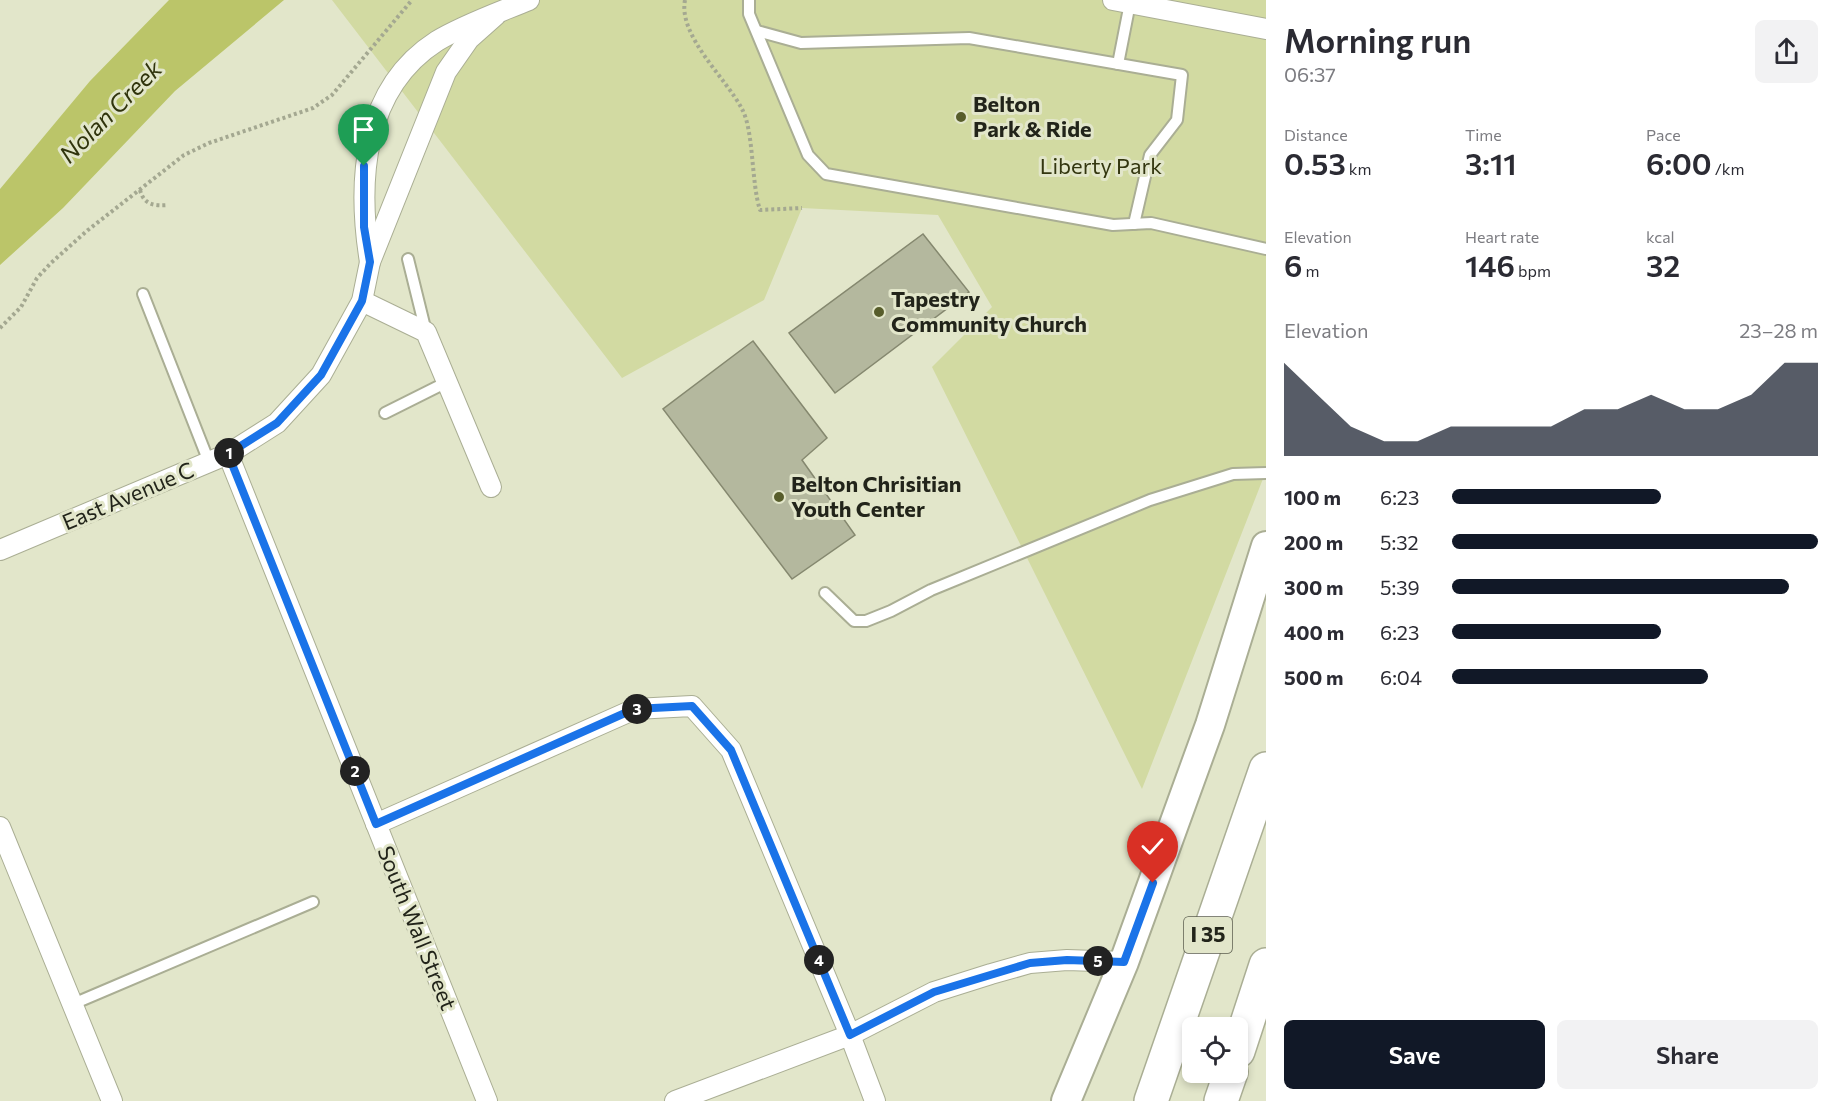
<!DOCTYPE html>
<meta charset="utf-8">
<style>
body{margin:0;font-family:Commissioner,sans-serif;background:#f2f2f3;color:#2b2b33;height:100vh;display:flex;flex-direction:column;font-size:22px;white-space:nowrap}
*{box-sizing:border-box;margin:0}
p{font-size:20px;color:#7c7c81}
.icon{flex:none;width:33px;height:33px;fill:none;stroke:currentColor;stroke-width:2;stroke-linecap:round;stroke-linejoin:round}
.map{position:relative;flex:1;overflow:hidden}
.panel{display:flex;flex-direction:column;background:#fff;width:570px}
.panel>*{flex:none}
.buttons{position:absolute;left:1182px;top:1017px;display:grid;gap:12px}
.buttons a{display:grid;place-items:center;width:66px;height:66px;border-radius:9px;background:#fff;box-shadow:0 3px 9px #0003;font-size:30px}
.pin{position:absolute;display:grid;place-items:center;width:51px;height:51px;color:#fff;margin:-62px -26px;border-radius:50% 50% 50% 0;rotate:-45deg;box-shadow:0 0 6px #0007}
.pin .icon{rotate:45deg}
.km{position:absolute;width:30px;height:30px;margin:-15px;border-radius:50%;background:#222;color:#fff;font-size:16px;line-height:30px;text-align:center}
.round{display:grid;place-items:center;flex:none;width:63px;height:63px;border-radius:9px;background:#f2f2f3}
.headline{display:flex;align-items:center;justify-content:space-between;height:102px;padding:0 18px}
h1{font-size:33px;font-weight:600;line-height:45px}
.stats{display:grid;grid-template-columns:repeat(3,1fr);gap:9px;height:102px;padding:6px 18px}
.stats div{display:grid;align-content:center}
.stats b{font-size:30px;font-weight:600}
.stats small{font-size:16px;font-weight:400}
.stats p{font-size:16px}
.chart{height:168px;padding:12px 18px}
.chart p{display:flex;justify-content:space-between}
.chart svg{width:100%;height:108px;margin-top:6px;fill:#111827;opacity:.7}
.action{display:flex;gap:12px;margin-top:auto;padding:12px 18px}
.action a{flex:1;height:69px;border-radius:9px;background:#111827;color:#fff;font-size:24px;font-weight:600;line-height:69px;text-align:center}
.action a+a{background:#f2f2f3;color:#2b2b33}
ul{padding:0 18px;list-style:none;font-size:20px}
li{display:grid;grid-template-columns:96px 72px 1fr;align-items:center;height:45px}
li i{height:15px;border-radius:8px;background:#111827}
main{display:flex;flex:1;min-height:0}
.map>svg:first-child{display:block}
.green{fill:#d2daa2}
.water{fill:#bbc569}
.building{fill:#b4b89e;stroke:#85886f;stroke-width:1.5}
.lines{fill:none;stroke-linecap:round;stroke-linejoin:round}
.lane-casing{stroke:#aaae94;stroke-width:14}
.street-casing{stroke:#aaae94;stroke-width:22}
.secondary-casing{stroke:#aaae94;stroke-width:32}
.highway-casing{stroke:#aaae94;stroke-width:36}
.path{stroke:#a4a891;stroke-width:4;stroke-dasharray:3 3;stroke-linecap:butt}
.lane{stroke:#fff;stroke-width:10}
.street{stroke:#fff;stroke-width:20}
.secondary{stroke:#fff;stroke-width:28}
.highway{stroke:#fff;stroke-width:33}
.route-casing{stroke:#fff;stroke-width:12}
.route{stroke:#1a73e8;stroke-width:8}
.poi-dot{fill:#575d2b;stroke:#e2e6ca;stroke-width:2}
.labels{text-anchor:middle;stroke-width:6;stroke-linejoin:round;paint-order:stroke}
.shield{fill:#e2e6ca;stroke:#5c5e4f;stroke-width:1.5}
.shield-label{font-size:21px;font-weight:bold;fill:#22241a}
.poi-label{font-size:22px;font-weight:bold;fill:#22241a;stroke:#e2e6ca;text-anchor:start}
.park-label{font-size:22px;fill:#33360f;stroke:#e2e6ca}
.street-label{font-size:22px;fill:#22241a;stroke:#e2e6ca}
.water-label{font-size:24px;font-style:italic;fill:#30340c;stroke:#e2e6ca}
</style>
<main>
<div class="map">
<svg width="1266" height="1101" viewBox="0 0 1266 1101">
<rect width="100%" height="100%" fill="#e2e6ca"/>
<polygon class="green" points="332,0 1266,0 1266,471 1142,789 932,367 992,307 938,215 802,208 764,300 622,378"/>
<polygon class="water" points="169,0 284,0 175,91 63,208 0,265 0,189 90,81"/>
<g class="building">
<polygon points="923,234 969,292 835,393 789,333"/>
<polygon points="753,341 827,438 802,460 855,535 792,579 663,409"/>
</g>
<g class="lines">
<defs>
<g id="lane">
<polyline points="749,0 749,14 808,155 826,174 1113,225 1151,223 1266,249"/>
<polyline points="757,31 801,43 969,38 1182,75 1177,120 1150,155 1134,224"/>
<polyline points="1118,64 1130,3"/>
<polyline points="408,259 426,332"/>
<polyline points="143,294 209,462"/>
<polyline points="385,413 447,382"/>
<polyline points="825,593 854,621 866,621 891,611 931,590 1150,500 1233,474 1266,473"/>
<polyline points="73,1004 313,902"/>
</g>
<g id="street">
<polyline points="1113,0 1266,29"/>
<path d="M370 262C357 182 362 89 437 41 463 25 500 12 529 0"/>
<polyline points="362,301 426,332 491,487"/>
<polyline points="228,454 487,1101"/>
<polyline points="0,550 228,454 277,423 321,375 362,301 370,262 446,72 469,39 496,15"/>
<polyline points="376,824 635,709 692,706 731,750 850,1035 875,1101"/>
<polyline points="0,827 112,1101"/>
<polyline points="675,1101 850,1035 934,992 991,974 1030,963 1067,960 1124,962"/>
</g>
<polyline id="secondary" points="1066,1101 1124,962 1210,725 1266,546"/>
<g id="highway">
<polyline points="1238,1051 1266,965"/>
<polyline points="1151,1101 1266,769"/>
<polyline points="1221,1101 1231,1072"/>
</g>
</defs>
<use href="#lane" class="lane-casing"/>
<use href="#street" class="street-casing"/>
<use href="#secondary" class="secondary-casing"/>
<use href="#highway" class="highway-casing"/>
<g class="path">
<path d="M685 0C678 36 726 78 742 109 754 131 751 182 760 210L802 208"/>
<path d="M140 190C144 205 154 206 168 205"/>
<polyline points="0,328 21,307 37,278 51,263 88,230 184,155 209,143 313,108 332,95 412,0"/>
</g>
<use href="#lane" class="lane"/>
<use href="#street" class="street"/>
<use href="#secondary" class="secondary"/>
<use href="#highway" class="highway"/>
</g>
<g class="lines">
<defs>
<polyline id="route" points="364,166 364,227 370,262 362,301 321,375 277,423 228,454 376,824 634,709 692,706 731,750 850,1035 934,992 1030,963 1067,960 1124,962 1153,883"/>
</defs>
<use href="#route" class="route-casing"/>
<use href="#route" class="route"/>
</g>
<g class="poi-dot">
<circle cx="961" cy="117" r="6"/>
<circle cx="879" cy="312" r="6"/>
<circle cx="779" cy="497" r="6"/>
</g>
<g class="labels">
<rect class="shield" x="1184" y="917" width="48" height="36" rx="4.5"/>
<g class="shield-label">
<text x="1208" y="942">I 35</text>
</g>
<g class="poi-label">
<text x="973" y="112">Belton<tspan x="973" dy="25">Park &amp; Ride</tspan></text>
<text x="891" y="307">Tapestry<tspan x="891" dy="25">Community Church</tspan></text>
<text x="791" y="492">Belton Chrisitian<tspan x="791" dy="25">Youth Center</tspan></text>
</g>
<g class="park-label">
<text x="1101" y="174">Liberty Park</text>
</g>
<g class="street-label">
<text transform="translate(128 496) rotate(-23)" y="8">East Avenue C</text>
<text transform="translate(417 928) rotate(68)" y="8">South Wall Street</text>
</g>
<g class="water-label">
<text transform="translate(111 112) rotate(-45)" y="8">Nolan Creek</text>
</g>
</g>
</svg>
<div class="buttons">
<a><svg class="icon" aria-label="locate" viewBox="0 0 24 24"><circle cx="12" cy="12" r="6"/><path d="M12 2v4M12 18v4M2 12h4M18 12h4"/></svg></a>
</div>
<div class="pin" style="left:364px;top:166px;background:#1e9e55"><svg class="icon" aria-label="arrive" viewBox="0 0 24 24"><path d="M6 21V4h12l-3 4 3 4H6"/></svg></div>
<div class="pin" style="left:1153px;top:883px;background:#d93025"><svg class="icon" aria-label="check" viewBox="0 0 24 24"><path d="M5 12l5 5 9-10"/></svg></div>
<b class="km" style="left:229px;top:453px">1</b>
<b class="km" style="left:355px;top:771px">2</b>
<b class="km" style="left:637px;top:709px">3</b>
<b class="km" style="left:819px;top:960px">4</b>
<b class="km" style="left:1098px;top:961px">5</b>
</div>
<section class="panel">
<div class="headline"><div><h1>Morning run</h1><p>06:37</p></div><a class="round"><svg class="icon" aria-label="share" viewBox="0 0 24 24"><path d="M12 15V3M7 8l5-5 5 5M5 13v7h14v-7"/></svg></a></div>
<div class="stats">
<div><p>Distance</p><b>0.53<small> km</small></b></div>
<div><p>Time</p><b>3:11</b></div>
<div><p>Pace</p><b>6:00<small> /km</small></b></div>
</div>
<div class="stats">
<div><p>Elevation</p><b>6<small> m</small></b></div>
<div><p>Heart rate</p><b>146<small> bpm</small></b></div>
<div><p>kcal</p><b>32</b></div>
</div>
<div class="chart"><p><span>Elevation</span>23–28 m</p>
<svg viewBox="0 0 160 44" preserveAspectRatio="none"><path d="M0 44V6L10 19L20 32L30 38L40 38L50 32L60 32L70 32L80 32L90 25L100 25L110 19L120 25L130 25L140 19L150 6L160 6V44z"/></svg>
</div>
<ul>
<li><b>100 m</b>6:23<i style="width:57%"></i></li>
<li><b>200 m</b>5:32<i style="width:100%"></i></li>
<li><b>300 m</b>5:39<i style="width:92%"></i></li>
<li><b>400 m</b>6:23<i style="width:57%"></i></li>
<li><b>500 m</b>6:04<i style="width:70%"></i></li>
</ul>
<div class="action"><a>Save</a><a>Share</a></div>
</section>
</main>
